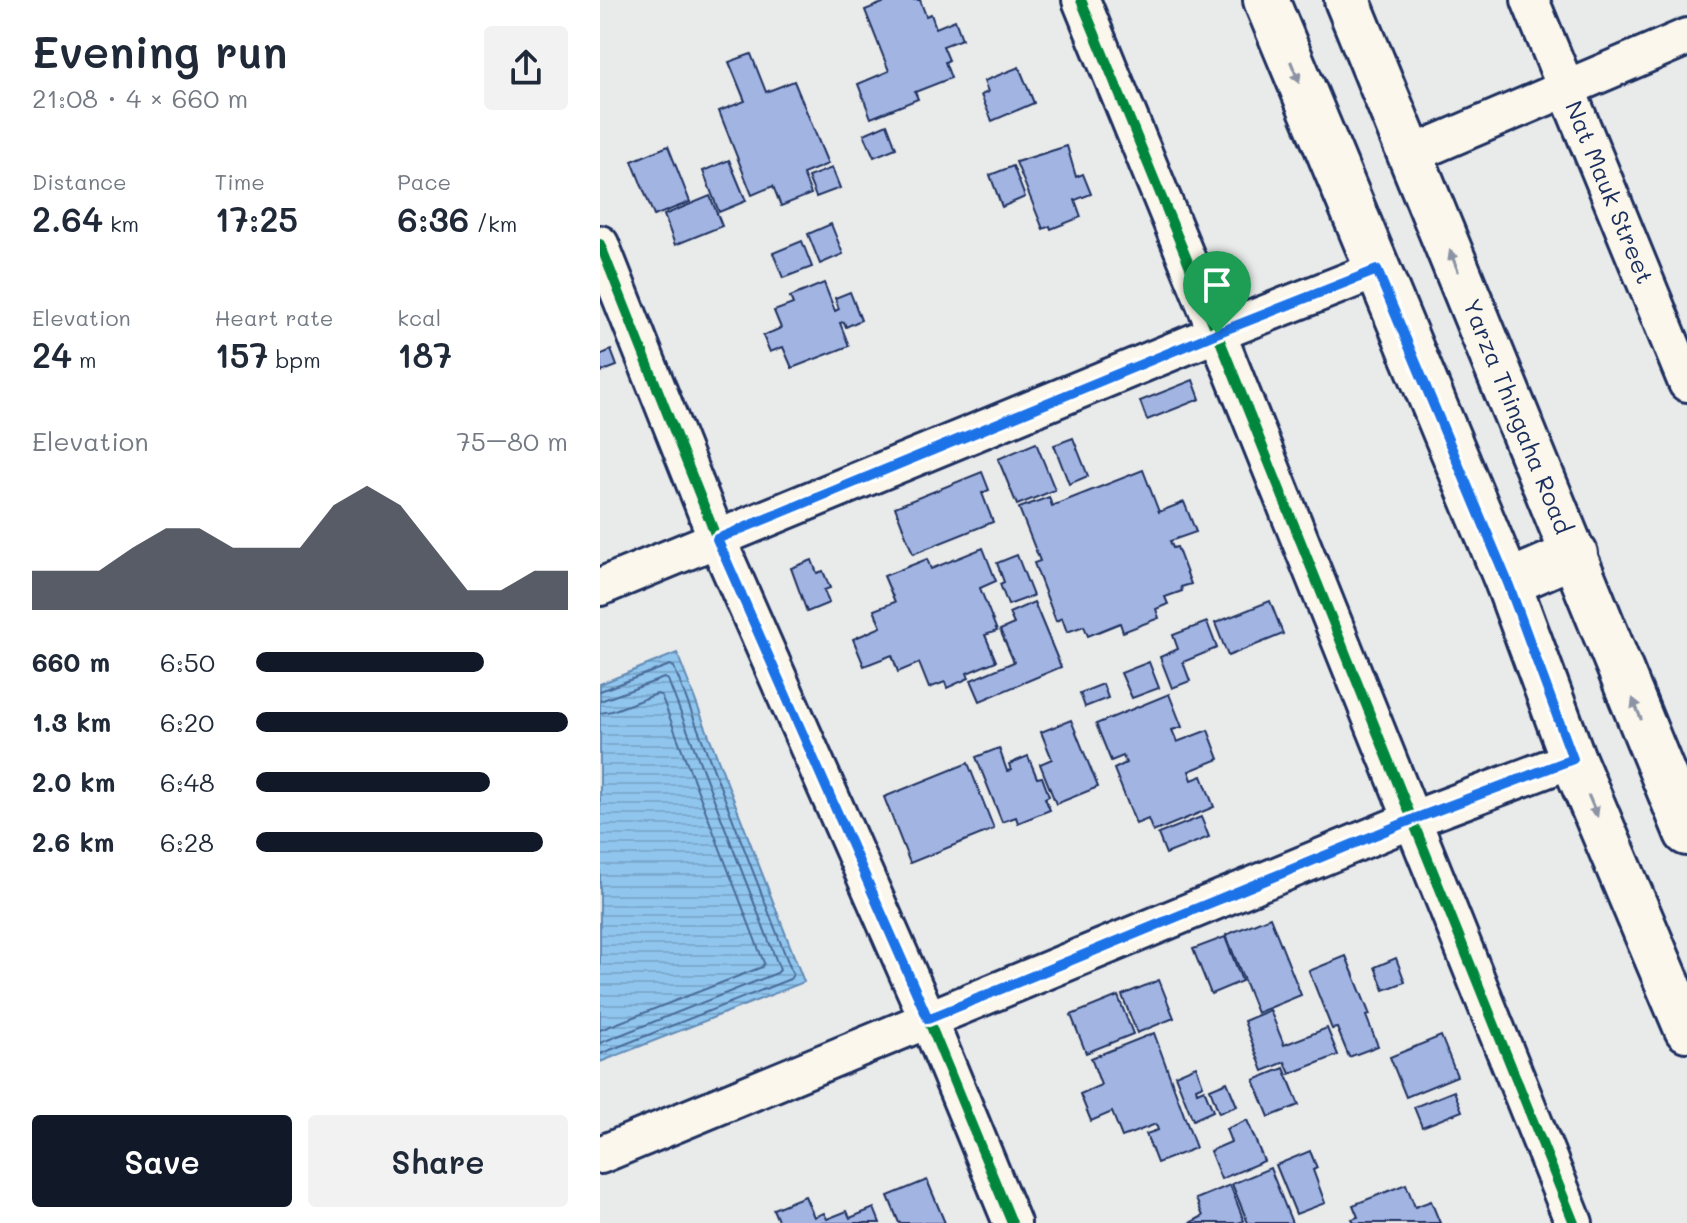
<!DOCTYPE html>
<meta charset="utf-8">
<style>
body{margin:0;font-family:Mali,sans-serif;background:#f2f2f3;color:#1f2937;height:100vh;display:flex;flex-direction:column;font-size:30px;white-space:nowrap}
*{box-sizing:border-box;margin:0}
p{font-size:26px;color:#747a83}
.icon{flex:none;width:44px;height:44px;fill:none;stroke:currentColor;stroke-width:2;stroke-linecap:round;stroke-linejoin:round}
.map{position:relative;flex:1;overflow:hidden}
.sheet{display:flex;flex-direction:column;background:#fff;width:600px}
.sheet>*{flex:none}
.pin{position:absolute;display:grid;place-items:center;width:68px;height:68px;color:#fff;margin:-82px -34px;border-radius:50% 50% 50% 0;rotate:-45deg;box-shadow:0 0 8px #0007}
.pin .icon{rotate:45deg}
.round{display:grid;place-items:center;flex:none;width:84px;height:84px;border-radius:8px;background:#f2f2f3}
.head{display:flex;align-items:center;justify-content:space-between;height:136px;padding:0 32px}
h1{font-size:44px;font-weight:600;line-height:60px}
.figures{display:grid;grid-template-columns:repeat(3,1fr);gap:12px;height:136px;padding:8px 32px}
.figures div{display:grid;align-content:center}
.figures b{font-size:34px;font-weight:600}
.figures small{font-size:22px;font-weight:400}
.figures p{font-size:22px}
.chart{height:224px;padding:16px 32px}
.chart p{display:flex;justify-content:space-between}
.chart svg{width:100%;height:144px;margin-top:8px;fill:#111827;opacity:.7}
.action{display:flex;gap:16px;margin-top:auto;padding:16px 32px}
.action a{flex:1;height:92px;border-radius:8px;background:#111827;color:#fff;font-size:32px;font-weight:600;line-height:92px;text-align:center}
.action a+a{background:#f2f2f3;color:#1f2937}
ul{padding:0 32px;list-style:none;font-size:26px}
li{display:grid;grid-template-columns:128px 96px 1fr;align-items:center;height:60px}
li i{height:20px;border-radius:10px;background:#111827}
main{display:flex;flex:1;min-height:0}
.map>svg:first-child{display:block}
.water{fill:url(#water-rules);stroke:#618ab4;stroke-width:2}
.lines{fill:none;stroke-linecap:round;stroke-linejoin:round}
.shore{stroke:#4a6b98;stroke-width:2}
.building{fill:#a1b4e2;stroke:#1b2f5e;stroke-width:2}
.minor-casing{stroke:#1b2f5e;stroke-width:42}
.major-casing{stroke:#1b2f5e;stroke-width:50}
.minor{stroke:#fbf7ec;stroke-width:36}
.major{stroke:#fbf7ec;stroke-width:44}
.cycleway-casing{stroke:#fbf7ec;stroke-width:15}
.cycleway{stroke:#00873e;stroke-width:10}
.oneway{fill:#8b93a5}
.route-casing{stroke:#fff;stroke-width:16}
.route{stroke:#1a73e8;stroke-width:10}
.labels{text-anchor:middle;stroke-width:7;stroke-linejoin:round;paint-order:stroke}
.street-label{font-size:24px;fill:#1b2f5e;stroke:#fbf7ec}
</style>
<main>
<section class="sheet">
<div class="head"><div><h1>Evening run</h1><p>21:08 · 4 × 660 m</p></div><a class="round"><svg class="icon" aria-label="share" viewBox="0 0 24 24"><path d="M12 15V3M7 8l5-5 5 5M5 13v7h14v-7"/></svg></a></div>
<div class="figures">
<div><p>Distance</p><b>2.64<small> km</small></b></div>
<div><p>Time</p><b>17:25</b></div>
<div><p>Pace</p><b>6:36<small> /km</small></b></div>
</div>
<div class="figures">
<div><p>Elevation</p><b>24<small> m</small></b></div>
<div><p>Heart rate</p><b>157<small> bpm</small></b></div>
<div><p>kcal</p><b>187</b></div>
</div>
<div class="chart"><p><span>Elevation</span>75–80 m</p>
<svg viewBox="0 0 160 44" preserveAspectRatio="none"><path d="M0 44V32L10 32L20 32L30 25L40 19L50 19L60 25L70 25L80 25L90 12L100 6L110 12L120 25L130 38L140 38L150 32L160 32V44z"/></svg>
</div>
<ul>
<li><b>660 m</b>6:50<i style="width:73%"></i></li>
<li><b>1.3 km</b>6:20<i style="width:100%"></i></li>
<li><b>2.0 km</b>6:48<i style="width:75%"></i></li>
<li><b>2.6 km</b>6:28<i style="width:92%"></i></li>
</ul>
<div class="action"><a>Save</a><a>Share</a></div>
</section>
<div class="map">
<svg width="1087" height="1223" viewBox="0 0 1087 1223">
<defs>
<pattern id="water-rules" width="6" height="5" patternUnits="userSpaceOnUse" patternTransform="scale(2)"><rect width="6" height="5" fill="#90c6ee"/><path d="M0 2.5h6" fill="none" stroke="#7caace"/></pattern>
</defs>
<rect width="100%" height="100%" fill="#e9eaea"/>
<filter id="ink" filterUnits="userSpaceOnUse"><feTurbulence type="fractalNoise" baseFrequency=".0125" numOctaves="2"/><feDisplacementMap in="SourceGraphic" scale="16" xChannelSelector="R" yChannelSelector="G"/><feConvolveMatrix kernelMatrix="1 2 1 2 8 2 1 2 1" color-interpolation-filters="sRGB"/></filter>
<g filter="url(#ink)">
<polygon class="water" points="77,653 204,982 0,1062 0,684"/>
<g class="lines">
<g class="shore">
<polyline points="0,691 70,665 74,667 193,975 190,979 0,1054"/>
<polyline points="0,701 64,678 68,680 180,970 177,973 0,1043"/>
<polyline points="0,713 12,711 57,694 61,695 164,963 162,967 0,1030"/>
</g>
</g>
<g class="building">
<polygon points="290,0 320,0 326,16 331,14 336,28 355,20 362,39 343,46 349,60 345,62 351,78 315,92 318,99 271,118 258,84 289,71 265,10"/>
<polygon points="151,54 166,92 194,81 228,164 203,174 211,194 181,206 173,186 152,195 119,111 145,101 129,62"/>
<polygon points="419,67 434,103 392,121 381,95 388,92 384,81"/>
<polygon points="287,124 296,148 274,157 264,134"/>
<polygon points="68,146 90,202 54,216 32,161"/>
<polygon points="467,146 476,177 483,174 491,194 475,200 481,217 451,229 450,226 443,229 416,162"/>
<polygon points="129,160 146,201 119,212 103,171"/>
<polygon points="413,166 425,197 402,207 390,175"/>
<polygon points="232,168 240,188 216,197 208,177"/>
<polygon points="110,196 122,226 75,245 64,215"/>
<polygon points="231,224 243,254 220,264 208,234"/>
<polygon points="202,241 212,267 183,278 173,253"/>
<polygon points="224,283 235,311 239,309 235,298 250,292 261,320 246,327 244,322 240,323 249,346 192,368 183,347 170,352 163,336 181,328 174,311 193,304 190,297"/>
<polygon points="11,350 17,366 1,372 0,355"/>
<polygon points="593,380 600,399 547,420 540,401"/>
<polygon points="473,438 488,476 469,484 454,445"/>
<polygon points="436,443 455,490 417,505 398,459"/>
<polygon points="543,470 559,512 584,502 596,532 570,541 573,548 577,547 591,584 581,587 582,591 565,597 568,604 556,609 559,618 523,632 520,623 488,636 484,626 467,632 462,618 456,621 434,563 440,561 419,508 449,497 452,506"/>
<polygon points="382,472 389,490 382,493 393,522 313,554 295,507"/>
<polygon points="383,548 396,581 380,588 397,631 385,635 396,661 367,673 369,678 347,688 345,682 329,688 319,663 298,672 292,655 264,666 253,639 281,627 274,610 295,602 284,576 327,559 331,569"/>
<polygon points="417,555 433,596 408,605 400,584 404,582 397,563"/>
<polygon points="212,560 217,573 223,571 230,588 224,590 229,603 207,612 191,568"/>
<polygon points="670,601 683,634 628,656 615,623"/>
<polygon points="434,602 461,667 380,701 371,680 414,662 400,630 414,624 409,613"/>
<polygon points="607,622 617,648 583,662 590,681 572,688 560,657 578,649 573,635"/>
<polygon points="549,662 559,688 532,698 521,673"/>
<polygon points="503,684 508,698 485,707 480,693"/>
<polygon points="569,694 582,727 572,730 577,742 608,730 619,759 589,771 592,780 602,776 614,807 553,832 548,819 536,824 514,769 526,763 523,756 511,761 496,724"/>
<polygon points="471,720 498,787 456,804 440,764 452,759 441,732"/>
<polygon points="399,748 407,771 411,770 409,764 428,756 437,778 442,777 449,796 445,798 450,810 418,823 416,817 402,822 376,757"/>
<polygon points="368,763 394,829 310,863 284,797"/>
<polygon points="601,817 609,837 566,854 558,834"/>
<polygon points="670,917 701,995 657,1013 626,935"/>
<polygon points="625,937 642,981 611,994 593,949"/>
<polygon points="746,956 770,1015 766,1016 778,1046 749,1057 737,1028 732,1029 709,971"/>
<polygon points="796,958 805,982 784,990 775,967"/>
<polygon points="559,980 574,1018 537,1033 522,995"/>
<polygon points="518,996 533,1034 486,1053 471,1015"/>
<polygon points="670,1010 684,1045 727,1028 738,1055 690,1074 685,1062 663,1071 644,1021"/>
<polygon points="554,1033 596,1148 557,1163 546,1134 558,1130 556,1124 522,1137 512,1112 491,1121 480,1094 501,1085 491,1058"/>
<polygon points="841,1036 857,1076 806,1097 790,1057"/>
<polygon points="596,1066 603,1085 596,1088 597,1092 604,1089 613,1111 593,1120 575,1075"/>
<polygon points="684,1068 699,1105 669,1117 654,1080"/>
<polygon points="627,1082 637,1106 619,1113 610,1089"/>
<polygon points="854,1091 862,1111 822,1127 814,1107"/>
<polygon points="647,1120 664,1161 621,1179 610,1151 631,1142 626,1129"/>
<polygon points="710,1151 717,1168 713,1170 725,1203 696,1214 676,1165"/>
<polygon points="670,1168 692,1223 648,1223 632,1184"/>
<polygon points="327,1180 345,1223 299,1223 288,1196"/>
<polygon points="806,1184 815,1207 831,1201 840,1223 754,1223 752,1219 758,1217 753,1205"/>
<polygon points="630,1185 644,1221 638,1223 590,1223 603,1216 596,1199"/>
<polygon points="205,1196 214,1217 224,1213 227,1219 247,1211 250,1218 274,1208 280,1223 179,1223 173,1209"/>
</g>
<g class="lines">
<defs>
<g id="minor">
<polyline points="481,0 617,333 974,1223"/>
<path id="s1" d="M930 0 1087 383"/>
<polyline points="810,155 1087,37"/>
<polyline points="0,244 117,539 328,1019 412,1223"/>
<polyline points="0,587 617,333 777,270"/>
<polyline points="0,1155 814,819 973,759"/>
</g>
<g id="major">
<polyline points="666,0 908,583 973,759 1087,1029"/>
<path id="s2" d="M747 0 1087 833"/>
<polyline points="908,583 975,554"/>
</g>
</defs>
<use href="#minor" class="minor-casing"/>
<use href="#major" class="major-casing"/>
<use href="#minor" class="minor"/>
<use href="#major" class="major"/>
<defs>
<g id="cycleway">
<polyline points="481,0 617,333 974,1223"/>
<polyline points="0,244 117,539 328,1019 412,1223"/>
</g>
</defs>
<use href="#cycleway" class="cycleway-casing"/>
<use href="#cycleway" class="cycleway"/>
</g>
<defs><path id="oneway-solid" d="M-6-.8H1V-3.2L6.5 0L1 3.2V.8H-6Z" transform="scale(2)"/></defs>
<g class="oneway">
<use href="#oneway-solid" transform="translate(695 72) rotate(68)"/>
<use href="#oneway-solid" transform="translate(854 261) rotate(-112)"/>
<use href="#oneway-solid" transform="translate(1037 709) rotate(-112)"/>
<use href="#oneway-solid" transform="translate(993 806) rotate(67)"/>
</g>
</g>
<g class="lines" filter="url(#ink)">
<defs>
<polygon id="route" points="777,270 908,583 973,759 814,819 328,1019 117,539 617,333"/>
</defs>
<use href="#route" class="route-casing"/>
<use href="#route" class="route"/>
</g>
<g class="labels">
<g class="street-label">
<text dy="8" stroke="none"><textPath href="#s1" startOffset="208">Nat Mauk Street</textPath></text>
<text dy="8" stroke="none"><textPath href="#s2" startOffset="450">Yarza Thingaha Road</textPath></text>
</g>
</g>
</svg>
<div class="pin" style="left:617px;top:333px;background:#1e9e55"><svg class="icon" aria-label="arrive" viewBox="0 0 24 24"><path d="M6 21V4h12l-3 4 3 4H6"/></svg></div>
</div>
</main>
